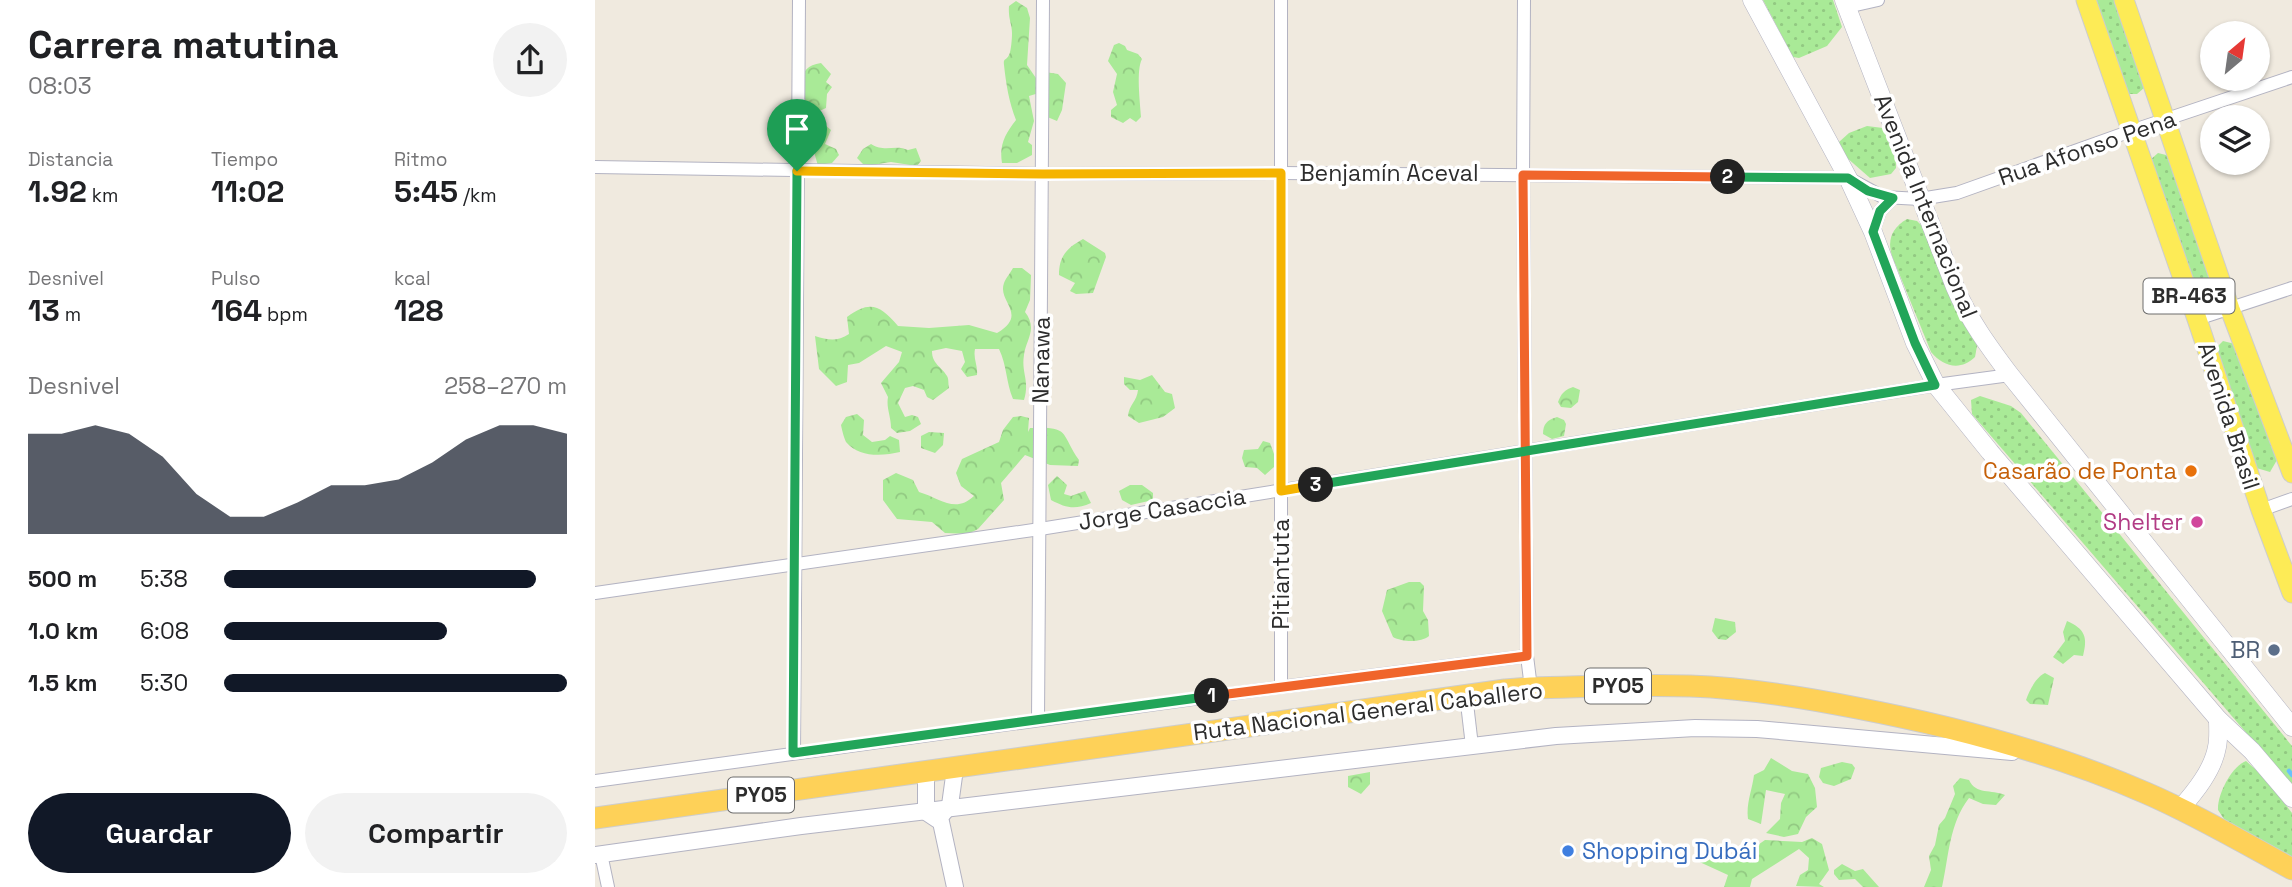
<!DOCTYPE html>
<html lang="es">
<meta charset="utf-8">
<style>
body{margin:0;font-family:"Space Grotesk",sans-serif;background:#f2f2f2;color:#202124;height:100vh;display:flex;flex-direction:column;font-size:26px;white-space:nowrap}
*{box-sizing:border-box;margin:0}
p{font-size:23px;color:#757577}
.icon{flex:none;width:38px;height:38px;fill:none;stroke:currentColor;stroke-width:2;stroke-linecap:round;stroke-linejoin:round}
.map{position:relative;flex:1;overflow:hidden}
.sheet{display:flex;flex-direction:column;background:#fff;width:595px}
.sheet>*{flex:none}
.needle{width:46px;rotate:29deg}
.controls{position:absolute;left:1605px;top:21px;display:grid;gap:14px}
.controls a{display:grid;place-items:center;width:70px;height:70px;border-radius:50%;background:#fff;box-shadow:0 2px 5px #0004;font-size:35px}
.pin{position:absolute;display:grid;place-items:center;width:60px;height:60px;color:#fff;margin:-72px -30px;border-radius:50% 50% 50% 0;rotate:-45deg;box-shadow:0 0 7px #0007}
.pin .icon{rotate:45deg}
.km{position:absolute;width:35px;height:35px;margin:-18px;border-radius:50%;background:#222;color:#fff;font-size:19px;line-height:35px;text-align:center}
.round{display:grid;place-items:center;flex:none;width:74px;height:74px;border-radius:37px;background:#f2f2f2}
.summary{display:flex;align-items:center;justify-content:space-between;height:119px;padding:0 28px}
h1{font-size:38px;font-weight:800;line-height:52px}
.metrics{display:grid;grid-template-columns:repeat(3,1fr);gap:10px;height:119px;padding:7px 28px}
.metrics div{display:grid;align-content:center}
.metrics b{font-size:30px;font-weight:800}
.metrics small{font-size:19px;font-weight:400}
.metrics p{font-size:19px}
.chart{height:196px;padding:14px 28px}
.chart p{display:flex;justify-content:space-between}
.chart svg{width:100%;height:126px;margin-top:7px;fill:#111827;opacity:.7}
.button{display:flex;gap:14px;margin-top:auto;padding:14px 28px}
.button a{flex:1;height:80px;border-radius:42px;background:#111827;color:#fff;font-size:28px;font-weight:800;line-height:80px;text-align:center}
.button a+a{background:#f2f2f2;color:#202124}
ul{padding:0 28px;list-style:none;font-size:23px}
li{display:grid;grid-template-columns:112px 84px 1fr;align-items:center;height:52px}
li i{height:18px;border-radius:9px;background:#111827}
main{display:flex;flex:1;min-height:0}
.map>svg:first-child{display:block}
.grass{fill:url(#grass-dots)}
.forest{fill:url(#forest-crowns)}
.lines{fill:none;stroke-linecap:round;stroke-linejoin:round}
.stream{stroke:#6ac1fa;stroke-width:4.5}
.minor-casing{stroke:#b3b3c2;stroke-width:14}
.tertiary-casing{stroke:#b3b3c2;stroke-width:18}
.secondary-casing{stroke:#b3b3c2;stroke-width:19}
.primary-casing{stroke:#cdcdcd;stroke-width:21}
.trunk-casing{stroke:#cdcdcd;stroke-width:23}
.minor{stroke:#fff;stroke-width:12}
.tertiary{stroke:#fff;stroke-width:16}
.secondary{stroke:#fff;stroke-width:18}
.primary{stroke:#fdeb56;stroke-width:19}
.trunk{stroke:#fed158;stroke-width:21}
.split-1-casing{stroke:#fff;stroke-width:14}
.split-2-casing{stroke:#fff;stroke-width:14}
.split-3-casing{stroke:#fff;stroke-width:14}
.split-4-casing{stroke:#fff;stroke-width:14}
.split-1{stroke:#22a559;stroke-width:9}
.split-2{stroke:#f0652b;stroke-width:9}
.split-3{stroke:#22a559;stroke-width:9}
.split-4{stroke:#f5b400;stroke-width:9}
.food-dot{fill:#e8710a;stroke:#fff;stroke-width:2.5}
.hotel-dot{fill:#d1479c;stroke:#fff;stroke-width:2.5}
.service-dot{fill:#5c6f8a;stroke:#fff;stroke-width:2.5}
.shop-dot{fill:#3f7fe0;stroke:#fff;stroke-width:2.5}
.labels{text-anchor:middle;stroke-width:7;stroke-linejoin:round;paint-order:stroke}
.shield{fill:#fff;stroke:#6c6c6c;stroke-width:2}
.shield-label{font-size:21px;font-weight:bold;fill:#2d2d2d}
.street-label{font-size:23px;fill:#2d2d2d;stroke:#fff}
.food-label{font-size:23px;fill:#c56008;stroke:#fff;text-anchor:end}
.hotel-label{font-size:23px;fill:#b23c85;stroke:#fff;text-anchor:end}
.service-label{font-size:23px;fill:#4e5e75;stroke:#fff;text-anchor:end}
.shop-label{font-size:23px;fill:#366cbe;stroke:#fff;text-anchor:start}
</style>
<main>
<section class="sheet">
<div class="summary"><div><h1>Carrera matutina</h1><p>08:03</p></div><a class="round"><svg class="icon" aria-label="share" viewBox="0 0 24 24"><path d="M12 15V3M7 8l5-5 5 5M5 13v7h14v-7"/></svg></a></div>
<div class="metrics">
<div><p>Distancia</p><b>1.92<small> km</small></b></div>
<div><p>Tiempo</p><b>11:02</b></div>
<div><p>Ritmo</p><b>5:45<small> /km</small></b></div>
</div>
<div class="metrics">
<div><p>Desnivel</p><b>13<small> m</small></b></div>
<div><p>Pulso</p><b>164<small> bpm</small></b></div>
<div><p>kcal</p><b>128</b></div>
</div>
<div class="chart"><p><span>Desnivel</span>258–270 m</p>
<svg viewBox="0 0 160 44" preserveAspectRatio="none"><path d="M0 44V9L10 9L20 6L30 9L40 17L50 30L60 38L70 38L80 33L90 27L100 27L110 25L120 19L130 11L140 6L150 6L160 9V44z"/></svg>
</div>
<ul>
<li><b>500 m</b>5:38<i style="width:91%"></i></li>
<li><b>1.0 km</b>6:08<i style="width:65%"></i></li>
<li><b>1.5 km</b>5:30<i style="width:100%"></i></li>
</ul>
<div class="button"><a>Guardar</a><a>Compartir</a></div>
</section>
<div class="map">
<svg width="1697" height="887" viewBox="0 0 1697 887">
<defs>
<pattern id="grass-dots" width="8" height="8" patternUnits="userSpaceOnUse" patternTransform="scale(1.75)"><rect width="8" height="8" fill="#a9ea97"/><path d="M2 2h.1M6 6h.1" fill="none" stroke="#92c982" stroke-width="1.8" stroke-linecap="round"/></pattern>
<pattern id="forest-crowns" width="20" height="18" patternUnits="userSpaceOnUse" patternTransform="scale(1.75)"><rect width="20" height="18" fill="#a9ea97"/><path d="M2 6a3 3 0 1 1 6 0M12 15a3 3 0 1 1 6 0" fill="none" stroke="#92c982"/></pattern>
</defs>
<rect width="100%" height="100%" fill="#f0eadf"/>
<g class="grass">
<polygon points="1168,0 1238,0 1247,27 1232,46 1204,58 1198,57"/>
<polygon points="1495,0 1520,0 1549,88 1542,94 1532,94"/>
<polygon points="1272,126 1288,128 1301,161 1301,168 1296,174 1275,178 1251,157 1244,142 1254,133"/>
<polygon points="1563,153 1575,156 1616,277 1610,284 1598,282 1555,160"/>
<path d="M1312 219 1322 221 1326 225 1382 346 1380 357C1366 371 1348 367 1336 352L1297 256C1292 239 1297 228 1312 219Z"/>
<polygon points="1628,341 1640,344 1682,460 1675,472 1658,467 1621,348"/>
<polygon points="1385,396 1416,406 1426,413 1697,746 1697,786 1377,414 1376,400"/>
<path d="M1651 761 1668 776 1697 813V857L1629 819 1623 810C1622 795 1636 767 1651 761Z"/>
</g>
<g class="forest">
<path d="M421 1 432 8 435 18 432 65 443 81 450 72 463 74 471 83 467 110 462 121 450 116 444 93 434 96 439 121 433 142 437 145V155L422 163H407C404 145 410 134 421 120 414 102 411 84 409 65 408 58 411 61 414 55 416 51 417 39 417 33 417 24 413 19 414 6Z"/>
<path d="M524 43 530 46 532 50 543 54 547 59C541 70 545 101 546 117L541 122 535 118 528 123 516 117V110L522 105 518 92 522 74 513 61 519 45Z"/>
<path d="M226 63 236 74 231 82 237 87 232 94 231 108 220 113 210 110C206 90 199 67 226 63Z"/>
<path d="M224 120 236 130 230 144 241 149 244 155 237 163 223 165C218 150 214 134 224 120Z"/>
<path d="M276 144C291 153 299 144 313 150L321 148 326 161 322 166 296 162 270 166 262 158 268 149Z"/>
<path d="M488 239 510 253 511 257 498 293 481 294 475 291 480 283 464 275C464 256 472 248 488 239Z"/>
<path d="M418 268H427L436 275 435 300 430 312C434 317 436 322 436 328 436 336 430 346 429 355 426 373 435 380 429 400L418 399C411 382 412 366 404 349H380C378 359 383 365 382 375L372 377 366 369 370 362 367 351 351 348 337 351C337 364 346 366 352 376 354 379 353 384 354 388L338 400 332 397 329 390 318 386 310 388 303 403 310 417 317 415 323 417 326 424 315 431 302 433 296 428C296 416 291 408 293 397L286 383 304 362 307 352 291 346 264 363 253 365 252 382 241 386 224 369 220 336C233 340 242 342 254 334L252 317C275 300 285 305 303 326L334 328 374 325 402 333C434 314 402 302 409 283 411 278 416 272 418 268Z"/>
<path d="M557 375 570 392 577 394 580 408 568 417 544 423 533 416C534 405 542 401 543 390H535L529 384V377L545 380Z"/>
<path d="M978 387 985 390 983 402 976 408 966 407 963 402C966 394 969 390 978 387Z"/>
<path d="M262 414 269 420 268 435 277 442 290 440 295 436 304 440 305 452C288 456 264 458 251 442 249 438 247 430 246 425L251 417Z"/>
<path d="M426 416 434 418 433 432 435 428C476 426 465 433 484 460L483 466 455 465 430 455 406 483 409 500 383 529 373 534 350 533 337 522 302 519 288 500V480L301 473 318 480 324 492C345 498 360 514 379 496L366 486 361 473 367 459 404 442 408 430 418 417Z"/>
<path d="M962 417 969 420 971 424 969 436 957 439 948 434C948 424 952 420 962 417Z"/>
<polygon points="334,432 349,433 348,445 340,453 326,448 326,436"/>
<polygon points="668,441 675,443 679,454 679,467 670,475 662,468 650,467 647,458 649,450 663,449"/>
<path d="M462 476 472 485 469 494 476 496 490 491 496 503C480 510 471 508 456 500L453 485Z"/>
<polygon points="535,485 547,485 558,493 558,500 536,505 527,500 524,491"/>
<path d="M814 582H825L829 586 828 611 833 620 834 636C826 643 807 642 798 637L787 611 792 590Z"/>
<polygon points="1120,618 1140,622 1141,632 1131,640 1123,639 1117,631"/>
<path d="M1472 621C1490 629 1493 637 1488 656L1479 655 1468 664 1458 657 1470 641 1468 632Z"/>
<path d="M1450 673 1459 678 1453 705 1435 704 1431 700C1434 691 1441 677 1450 673Z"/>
<path d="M1176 758 1197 771 1213 774 1220 788 1222 807 1211 817 1203 834 1189 837 1171 833 1185 819 1186 803 1190 794 1171 790 1166 824 1153 819C1151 803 1157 791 1159 775L1169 770Z"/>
<polygon points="1247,762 1257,764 1260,768 1256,779 1239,786 1228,783 1224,777 1226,768"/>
<polygon points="775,772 775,784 766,794 753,787 753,776"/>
<path d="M1365 778 1374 780C1381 795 1396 789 1410 795L1401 805 1388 804 1374 798C1354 824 1354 856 1347 887H1329L1336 870 1334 856 1340 845 1344 825 1350 818 1360 794 1358 786Z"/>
<polygon points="1217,838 1227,844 1234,870 1224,884 1229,887 1201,886 1205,875 1213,870 1214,858 1204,849 1157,879 1155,887 1129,887 1133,875 1098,859 1106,843 1127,846 1140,861 1170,840 1207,842"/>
<polygon points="1247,864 1260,871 1268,869 1284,887 1268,887 1260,879 1244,880 1239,874 1239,870"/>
</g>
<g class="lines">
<polyline class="stream" points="1694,771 1697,775"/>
<defs>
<g id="minor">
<polyline points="686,0 686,687"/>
<polyline points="929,0 928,175 932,656 936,688"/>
<polyline points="1252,7 1283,0"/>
<polyline points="0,167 448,174 686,173 1253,178 1288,197 1325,199 1362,193 1536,131 1697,77"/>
<polyline points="1278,232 1285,211 1298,198"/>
<polyline points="1602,319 1697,288"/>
<polyline points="1666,510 1697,499"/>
<polyline points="0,593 445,529 1341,385 1415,375"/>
<polyline points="871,695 877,746"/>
<polyline points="443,720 448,0"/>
<polyline points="199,753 204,0"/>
<polyline points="0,781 686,687 932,656"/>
<polyline points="6,854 13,887"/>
</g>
<g id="tertiary">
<polyline points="331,773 331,812 346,822 360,887"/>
<polyline points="346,816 355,805 360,769"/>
<polyline points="0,855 206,826 961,736 1100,728 1162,729 1417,752"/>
</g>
<g id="secondary">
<polyline points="1157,0 1253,178 1278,232 1320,343 1341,385 1395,452 1623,719 1657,751 1697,798"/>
<path d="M1249 0 1360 287C1374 320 1394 347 1415 375L1697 727"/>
<path d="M1585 809C1600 792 1618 770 1622 747 1624 738 1623 728 1623 719"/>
</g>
<g id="primary">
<polyline points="1491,0 1602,319 1666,510 1697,593"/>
<polyline points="1529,0 1635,309 1697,473"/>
</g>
<path id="trunk" d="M0 818 910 690 936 688C989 687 1042 684 1095 686 1151 688 1207 697 1262 708 1361 727 1459 753 1551 793 1602 815 1649 843 1697 869"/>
</defs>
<use href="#minor" class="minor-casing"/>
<use href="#tertiary" class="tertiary-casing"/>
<use href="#secondary" class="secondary-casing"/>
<use href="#primary" class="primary-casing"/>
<use href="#trunk" class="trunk-casing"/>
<use href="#minor" class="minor"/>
<use href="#tertiary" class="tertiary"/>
<use href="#secondary" class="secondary"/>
<use href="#primary" class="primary"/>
<use href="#trunk" class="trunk"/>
</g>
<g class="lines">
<defs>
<polyline id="split-1" points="202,171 198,753 617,696"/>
<polyline id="split-2" points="617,696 932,656 928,175 1133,177"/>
<polyline id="split-3" points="721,485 1340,385 1320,343 1278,232 1285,211 1298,198 1273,191 1253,178 1133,177"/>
<polyline id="split-4" points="202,171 448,174 686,173 686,491 721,485"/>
</defs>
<use href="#split-1" class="split-1-casing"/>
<use href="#split-2" class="split-2-casing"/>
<use href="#split-3" class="split-3-casing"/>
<use href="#split-4" class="split-4-casing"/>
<use href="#split-1" class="split-1"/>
<use href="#split-2" class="split-2"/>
<use href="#split-3" class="split-3"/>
<use href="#split-4" class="split-4"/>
</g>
<circle class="food-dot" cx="1596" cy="471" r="7"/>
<circle class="hotel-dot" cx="1602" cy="522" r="7"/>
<circle class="service-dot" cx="1679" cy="650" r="7"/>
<circle class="shop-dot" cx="973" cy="851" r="7"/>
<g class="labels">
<g class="shield">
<rect x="1548.5" y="278.5" width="91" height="35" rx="5"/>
<rect x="990" y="668.5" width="66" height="35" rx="5"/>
<rect x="133" y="777.5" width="66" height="35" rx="5"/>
</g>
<g class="shield-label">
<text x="1594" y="303">BR-463</text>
<text x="1023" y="693">PY05</text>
<text x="166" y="802">PY05</text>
</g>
<g class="street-label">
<text transform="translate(1492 148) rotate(-19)" y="8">Rua Afonso Pena</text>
<text x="794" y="181">Benjamín Aceval</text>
<text transform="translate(1331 206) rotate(68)" y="8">Avenida Internacional</text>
<text transform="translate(446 360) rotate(-89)" y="8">Nanawa</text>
<text transform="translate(1634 416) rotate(72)" y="8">Avenida Brasil</text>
<text transform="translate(567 509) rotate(-9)" y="8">Jorge Casaccia</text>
<text transform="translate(686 574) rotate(-90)" y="8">Pitiantuta</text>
<text transform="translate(773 711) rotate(-7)" y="8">Ruta Nacional General Caballero</text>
</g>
<g class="food-label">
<text x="1582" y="479">Casarão de Ponta</text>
</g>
<g class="hotel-label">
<text x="1588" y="530">Shelter</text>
</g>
<g class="service-label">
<text x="1665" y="658">BR</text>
</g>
<g class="shop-label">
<text x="987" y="859">Shopping Dubái</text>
</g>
</g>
</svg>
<div class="controls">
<a><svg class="needle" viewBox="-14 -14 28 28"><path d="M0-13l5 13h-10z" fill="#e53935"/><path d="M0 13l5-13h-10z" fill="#757577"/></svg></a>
<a><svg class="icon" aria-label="layers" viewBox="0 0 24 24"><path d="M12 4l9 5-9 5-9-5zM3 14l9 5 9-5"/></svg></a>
</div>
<div class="pin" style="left:202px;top:171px;background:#1e9e55"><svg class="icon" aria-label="arrive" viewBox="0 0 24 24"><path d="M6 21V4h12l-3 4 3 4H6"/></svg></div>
<b class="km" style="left:617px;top:696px">1</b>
<b class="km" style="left:1133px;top:177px">2</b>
<b class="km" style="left:721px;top:485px">3</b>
</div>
</main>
